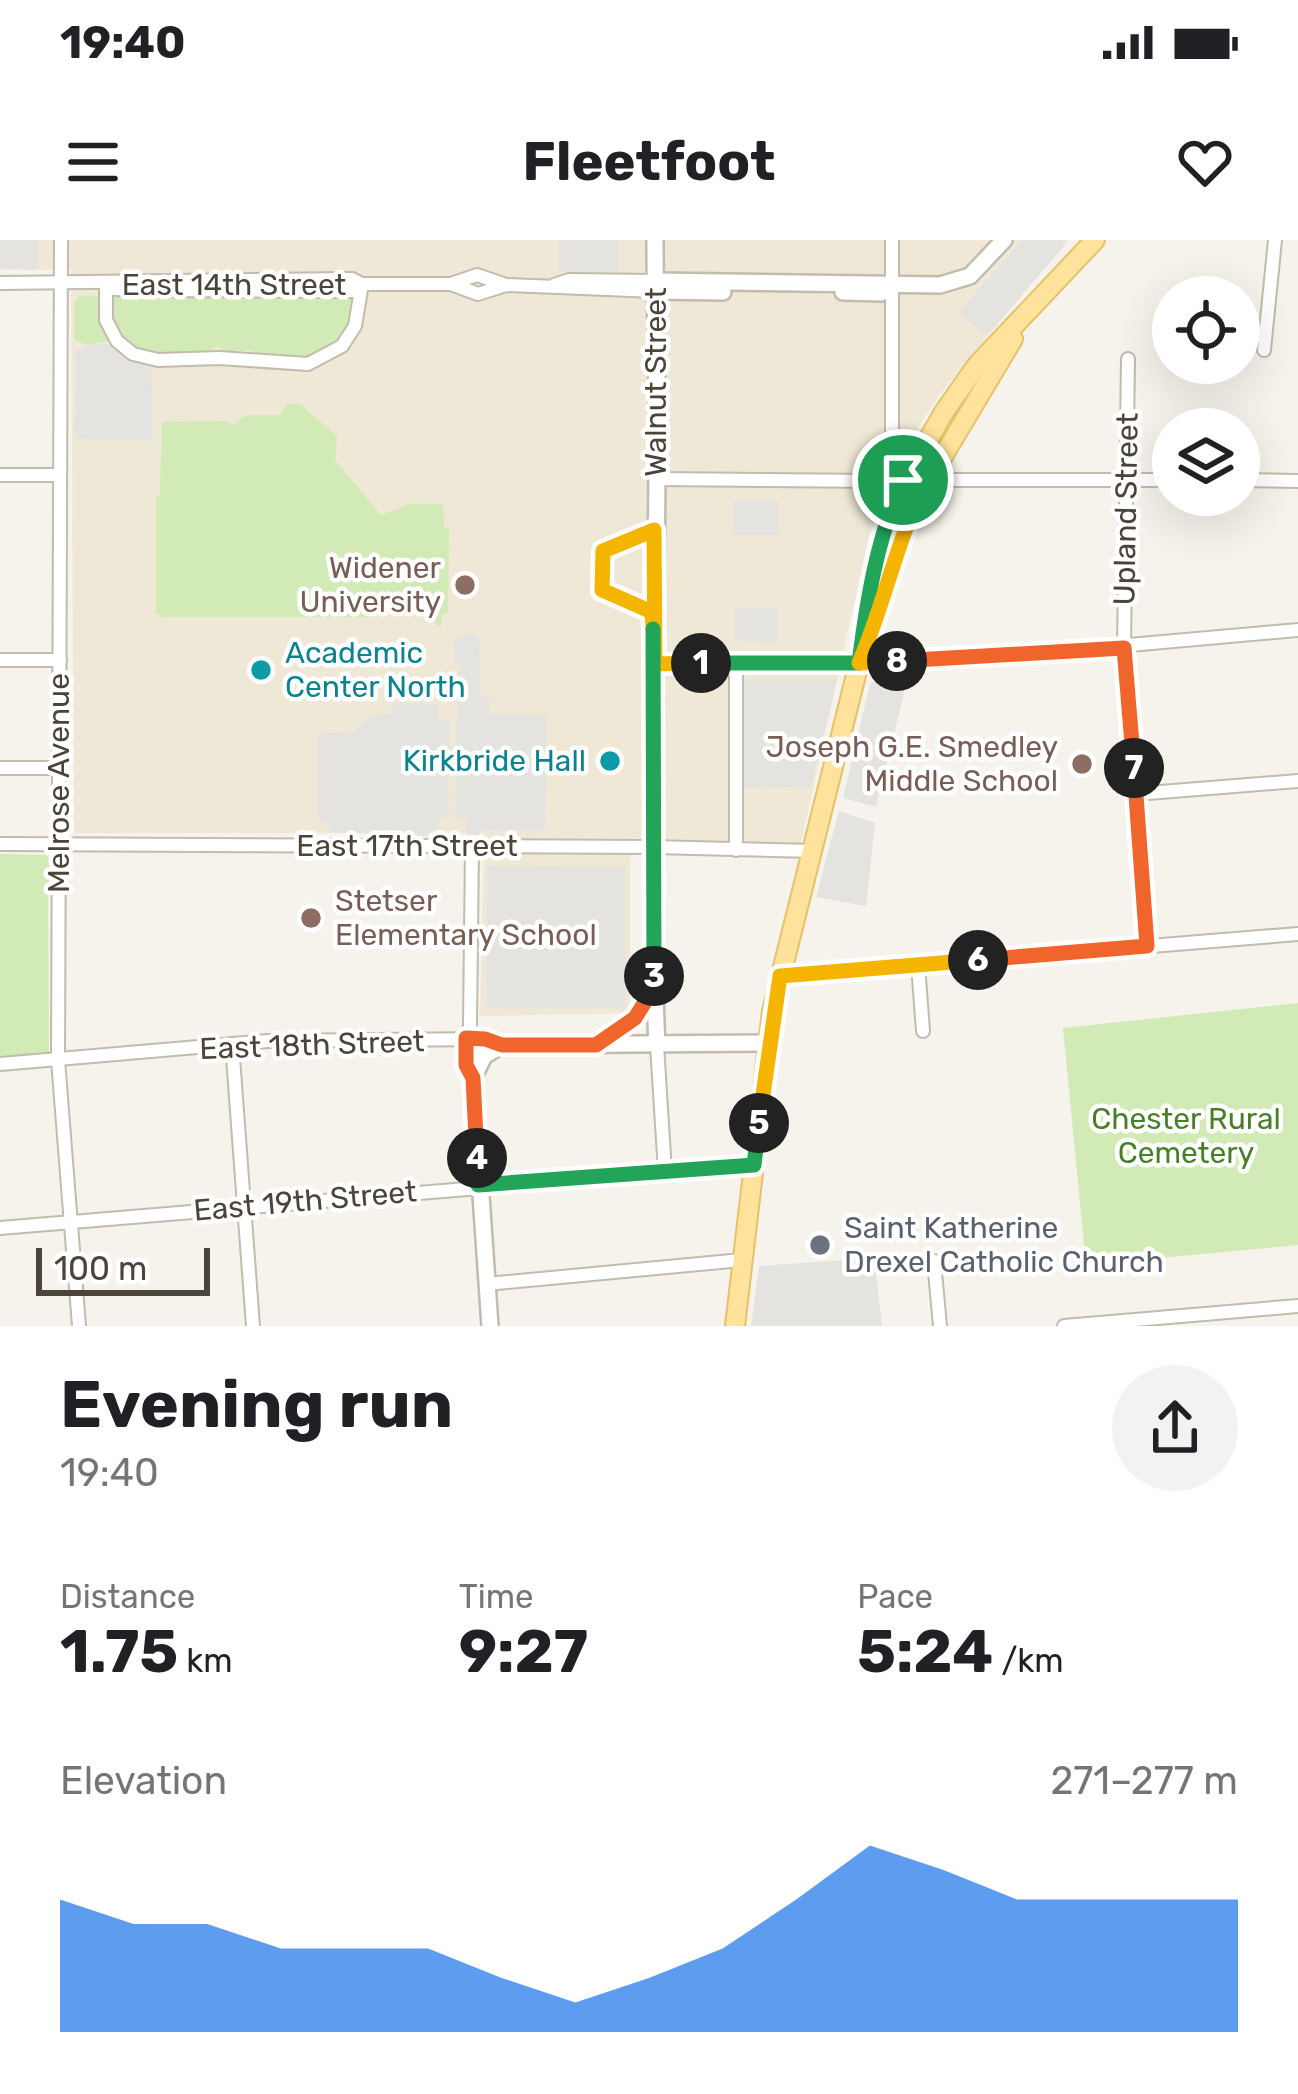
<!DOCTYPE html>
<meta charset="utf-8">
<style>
body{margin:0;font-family:Rubik,sans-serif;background:#f2f2f2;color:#202124;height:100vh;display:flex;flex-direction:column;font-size:45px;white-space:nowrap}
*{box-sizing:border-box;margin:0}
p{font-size:39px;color:#757577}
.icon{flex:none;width:66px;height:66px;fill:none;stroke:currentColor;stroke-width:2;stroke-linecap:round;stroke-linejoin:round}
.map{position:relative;height:1086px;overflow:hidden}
.side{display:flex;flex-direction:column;background:#fff;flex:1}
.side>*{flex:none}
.controls{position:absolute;left:1152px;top:36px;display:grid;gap:24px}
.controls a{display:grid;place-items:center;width:108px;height:108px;border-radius:50%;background:#fff;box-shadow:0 12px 48px #0002;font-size:60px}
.scale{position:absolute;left:36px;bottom:30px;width:174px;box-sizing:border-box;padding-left:12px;border:6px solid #4b4439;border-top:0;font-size:33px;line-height:42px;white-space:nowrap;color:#4b4439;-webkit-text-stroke:9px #fff;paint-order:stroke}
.pin{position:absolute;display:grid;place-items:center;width:102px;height:102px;color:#fff;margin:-51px;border:6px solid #fff;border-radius:50%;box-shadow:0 3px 12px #0007}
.km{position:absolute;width:60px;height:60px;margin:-30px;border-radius:50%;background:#222;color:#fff;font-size:33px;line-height:60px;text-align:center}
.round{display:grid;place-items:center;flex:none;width:126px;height:126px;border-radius:63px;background:#f2f2f2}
.head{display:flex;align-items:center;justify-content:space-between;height:204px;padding:0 60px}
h1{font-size:66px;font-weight:700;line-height:90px}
.metrics{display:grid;grid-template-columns:repeat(3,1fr);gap:18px;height:204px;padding:12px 60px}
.metrics div{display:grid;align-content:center}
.metrics b{font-size:60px;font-weight:700}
.metrics small{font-size:33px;font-weight:400}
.metrics p{font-size:33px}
.chart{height:336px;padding:24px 60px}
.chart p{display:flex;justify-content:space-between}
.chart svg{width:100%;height:216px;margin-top:12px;fill:#1a73e8;opacity:.7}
.status{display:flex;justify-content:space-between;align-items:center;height:84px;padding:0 60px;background:#fff;direction:ltr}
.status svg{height:33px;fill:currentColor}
header{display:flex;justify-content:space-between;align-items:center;height:156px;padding:0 60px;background:#fff;font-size:54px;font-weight:700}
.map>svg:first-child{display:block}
.education{fill:#efe8d6}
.green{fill:#d2eab5}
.parking{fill:#e5e3e0}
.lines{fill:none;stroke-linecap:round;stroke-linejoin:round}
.minor-casing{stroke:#c2bbae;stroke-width:16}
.tertiary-casing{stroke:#c2bbae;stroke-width:20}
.primary-casing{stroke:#e6c16a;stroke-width:22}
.minor{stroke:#fff;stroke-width:12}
.tertiary{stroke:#fff;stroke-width:15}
.primary{stroke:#ffe39c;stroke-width:18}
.split-1-casing{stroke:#fff;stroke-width:24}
.split-2-casing{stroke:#fff;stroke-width:24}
.split-3-casing{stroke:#fff;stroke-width:24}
.split-4-casing{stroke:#fff;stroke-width:24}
.split-5-casing{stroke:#fff;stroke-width:24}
.split-6-casing{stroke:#fff;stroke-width:24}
.split-7-casing{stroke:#fff;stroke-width:24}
.split-8-casing{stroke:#fff;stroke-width:24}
.split-9-casing{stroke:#fff;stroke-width:24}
.split-1{stroke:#22a559;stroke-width:15}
.split-2{stroke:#f5b400;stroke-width:15}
.split-3{stroke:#22a559;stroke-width:15}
.split-4{stroke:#f0652b;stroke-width:15}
.split-5{stroke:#22a559;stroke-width:15}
.split-6{stroke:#f5b400;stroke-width:15}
.split-7{stroke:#f0652b;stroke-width:15}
.split-8{stroke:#f0652b;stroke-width:15}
.split-9{stroke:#f5b400;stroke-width:15}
.education-dot{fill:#8d6e63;stroke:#fff;stroke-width:4.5}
.culture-dot{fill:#0f9aa8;stroke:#fff;stroke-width:4.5}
.worship-dot{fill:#6b7280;stroke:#fff;stroke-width:4.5}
.labels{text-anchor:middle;stroke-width:9;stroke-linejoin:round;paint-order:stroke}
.street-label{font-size:30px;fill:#4b4439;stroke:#fff}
.education-label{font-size:30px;fill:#785e54;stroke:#fff;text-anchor:end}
.culture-label{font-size:30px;fill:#0d838f;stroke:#fff;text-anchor:start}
.park-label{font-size:30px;fill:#4a7f2a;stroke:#fff}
.worship-label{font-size:30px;fill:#5b616d;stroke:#fff;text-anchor:start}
</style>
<div class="status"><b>19:40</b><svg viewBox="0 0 49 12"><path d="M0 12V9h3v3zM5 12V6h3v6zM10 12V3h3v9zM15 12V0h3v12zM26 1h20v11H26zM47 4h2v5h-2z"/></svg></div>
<header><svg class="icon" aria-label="menu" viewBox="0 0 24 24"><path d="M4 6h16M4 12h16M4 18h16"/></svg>Fleetfoot<svg class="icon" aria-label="heart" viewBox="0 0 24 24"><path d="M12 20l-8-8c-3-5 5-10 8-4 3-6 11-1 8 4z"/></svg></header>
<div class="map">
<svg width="1298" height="1086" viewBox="0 0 1298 1086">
<rect width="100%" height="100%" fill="#f6f3ec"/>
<polygon class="education" points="0,0 1068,0 940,154 902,212 872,282 801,603 630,598 630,773 480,776 484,593 74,593 71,30 0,29"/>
<g class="green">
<path d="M80 56 352 57 356 61C348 105 317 125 273 118 264 116 254 110 245 110 232 110 230 114 217 106L204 113 156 117 112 100 86 105 74 99V62Z"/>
<polygon points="288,163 300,164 337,196 335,220 381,275 410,264 443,264 444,287 449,288 448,373 442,375 441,387 396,360 383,357 379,370 371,377 162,377 156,373 156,258 160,254 162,182 225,181 233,185 246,175 280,175"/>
<polygon points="0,614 46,615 52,622 48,648 49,813 0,817"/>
<polygon points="1298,763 1298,1005 1086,1025 1063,788"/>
</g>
<g class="parking">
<polygon points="0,0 37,0 37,30 0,29"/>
<polygon points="559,0 619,0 618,33 559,32"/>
<polygon points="1022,0 1061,0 1066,4 987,95 958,73"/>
<polygon points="87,104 113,104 151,126 152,201 75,199 76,109 86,109"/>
<rect x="733" y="261" width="46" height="34"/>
<polygon points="735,368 778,368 778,402 735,401"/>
<polygon points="470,393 479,397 480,456 489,457 489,474 547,475 545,591 480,590 479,595 467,595 467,578 455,578 458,432 465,425 455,424 454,400"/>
<polygon points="744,439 837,439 811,547 743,548"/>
<polygon points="878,439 907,441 876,567 843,558 870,444"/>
<polygon points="393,463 437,464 438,480 450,481 447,577 440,578 439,589 428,590 428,596 329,592 329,582 318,580 317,493 355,492 369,476 392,473"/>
<polygon points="839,571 875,583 866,666 816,657"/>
<polygon points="487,626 625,627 625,768 487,768"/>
<polygon points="874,1018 882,1086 751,1086 759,1026"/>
</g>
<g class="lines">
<defs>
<g id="minor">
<polyline points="61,0 58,820 79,1086"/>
<polyline points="0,43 352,39 362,44 451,44 477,35 506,45"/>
<polyline points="106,43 106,80 117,101 133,114 158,120 219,118 308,124 342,106 355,86 362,44"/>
<polyline points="106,43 114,49 143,50 354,51 362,44"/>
<polyline points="451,44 478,54 506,45 655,51"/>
<polyline points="554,45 569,40 655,41"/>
<polyline points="1264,110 1275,0"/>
<polyline points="1128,119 1124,408 1147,706"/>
<polyline points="0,235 60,235"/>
<polyline points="657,239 882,241 892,220 892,0"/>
<polyline points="928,240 1173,240"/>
<polyline points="1239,240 1298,241"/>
<polyline points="653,372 603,351 603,311 654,289"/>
<polyline points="0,420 60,420"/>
<polyline points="736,422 736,610"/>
<polyline points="655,424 859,423 1006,416 1298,390"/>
<polyline points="0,528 60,528"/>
<polyline points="1136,554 1298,541"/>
<polyline points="0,604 653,607 814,611"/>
<polyline points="472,607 470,785 465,812 473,839"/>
<polyline points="918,725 923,791"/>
<polyline points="780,736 1298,694"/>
<polyline points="232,804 253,1086"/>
<polyline points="657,805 665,932"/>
<polyline points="0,824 268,801 486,799 502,805"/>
<polyline points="0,988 754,925"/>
<polyline points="934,1021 940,1086"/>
<polyline points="487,1044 742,1020"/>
<polyline points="1064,1086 1298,1066"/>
</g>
<g id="tertiary">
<path d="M655 0C655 76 658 153 657 229 656 421 648 613 657 805"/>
<polyline points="655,41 940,45 970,36 1004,0"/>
<polyline points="655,51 723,52"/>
<polyline points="843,52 881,53 892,46"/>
<polyline points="598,804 635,778 650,749"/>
<polyline points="490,1086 473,839 484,816 502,805 768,803"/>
</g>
<g id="primary">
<polyline points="868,402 912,268 1013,99"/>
<polyline points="735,1086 772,771 859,423 873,332 891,265 944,172 977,125 1095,0"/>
</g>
</defs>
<use href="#minor" class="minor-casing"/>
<use href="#tertiary" class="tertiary-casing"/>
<use href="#primary" class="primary-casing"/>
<use href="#minor" class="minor"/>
<use href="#tertiary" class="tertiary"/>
<use href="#primary" class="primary"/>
</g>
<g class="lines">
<defs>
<path id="split-1" d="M701 423H859C867 360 877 298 903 240"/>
<polyline id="split-2" points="653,389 652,372 602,350 603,311 654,290 655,424 701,423"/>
<polyline id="split-3" points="653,389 654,736"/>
<polyline id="split-4" points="477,918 473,838 466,825 466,798 485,799 502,805 596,805 635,778 645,762 654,736"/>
<polyline id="split-5" points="477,918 478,945 754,925 759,883"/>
<polyline id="split-6" points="759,883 780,736 978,720"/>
<polyline id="split-7" points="978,720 1147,706 1134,528"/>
<polyline id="split-8" points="897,421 1124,408 1134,528"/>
<path id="split-9" d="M897 421 859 423C885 363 897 298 927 240H903"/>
</defs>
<use href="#split-1" class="split-1-casing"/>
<use href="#split-2" class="split-2-casing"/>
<use href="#split-3" class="split-3-casing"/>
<use href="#split-4" class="split-4-casing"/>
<use href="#split-5" class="split-5-casing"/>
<use href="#split-6" class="split-6-casing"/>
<use href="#split-7" class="split-7-casing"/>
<use href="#split-8" class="split-8-casing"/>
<use href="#split-9" class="split-9-casing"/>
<use href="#split-1" class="split-1"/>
<use href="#split-2" class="split-2"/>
<use href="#split-3" class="split-3"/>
<use href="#split-4" class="split-4"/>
<use href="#split-5" class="split-5"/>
<use href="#split-6" class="split-6"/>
<use href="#split-7" class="split-7"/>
<use href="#split-8" class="split-8"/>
<use href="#split-9" class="split-9"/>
</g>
<g class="education-dot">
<circle cx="465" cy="345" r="12"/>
<circle cx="1082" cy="524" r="12"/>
<circle cx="311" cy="678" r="12"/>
</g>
<g class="culture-dot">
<circle cx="261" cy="430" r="12"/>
<circle cx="610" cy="521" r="12"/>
</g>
<circle class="worship-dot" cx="820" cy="1005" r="12"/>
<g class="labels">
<g class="street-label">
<text x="234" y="55">East 14th Street</text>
<text transform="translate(656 142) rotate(-90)" y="10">Walnut Street</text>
<text transform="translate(1126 269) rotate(-89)" y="10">Upland Street</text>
<text transform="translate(59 543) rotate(-90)" y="10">Melrose Avenue</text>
<text x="407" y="616">East 17th Street</text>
<text transform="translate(312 805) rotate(-2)" y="10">East 18th Street</text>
<text transform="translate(305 961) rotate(-5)" y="10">East 19th Street</text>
</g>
<g class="education-label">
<text x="441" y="338">Widener<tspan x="441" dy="34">University</tspan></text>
<text x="1058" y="517">Joseph G.E. Smedley<tspan x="1058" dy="34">Middle School</tspan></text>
<text x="335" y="671" text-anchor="start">Stetser<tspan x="335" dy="34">Elementary School</tspan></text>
</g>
<g class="culture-label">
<text x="285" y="423">Academic<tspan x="285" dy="34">Center North</tspan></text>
<text x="586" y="531" text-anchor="end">Kirkbride Hall</text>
</g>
<g class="park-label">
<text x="1186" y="889">Chester Rural<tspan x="1186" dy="34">Cemetery</tspan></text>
</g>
<g class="worship-label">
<text x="844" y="998">Saint Katherine<tspan x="844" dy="34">Drexel Catholic Church</tspan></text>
</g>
</g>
</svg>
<div class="controls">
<a><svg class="icon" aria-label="locate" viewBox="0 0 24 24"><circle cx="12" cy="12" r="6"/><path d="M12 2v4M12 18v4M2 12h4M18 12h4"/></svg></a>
<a><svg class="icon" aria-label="layers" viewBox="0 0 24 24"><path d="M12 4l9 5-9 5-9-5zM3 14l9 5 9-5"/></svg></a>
</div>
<div class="scale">100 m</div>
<div class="pin" style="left:903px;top:240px;background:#1e9e55"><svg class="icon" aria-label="arrive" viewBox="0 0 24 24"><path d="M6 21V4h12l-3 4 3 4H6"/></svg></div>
<b class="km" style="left:701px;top:423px">1</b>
<b class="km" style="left:654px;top:736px">3</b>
<b class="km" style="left:477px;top:918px">4</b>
<b class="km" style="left:759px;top:883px">5</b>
<b class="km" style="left:978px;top:720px">6</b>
<b class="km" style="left:1134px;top:528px">7</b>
<b class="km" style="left:897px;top:421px">8</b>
</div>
<section class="side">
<div class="head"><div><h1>Evening run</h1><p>19:40</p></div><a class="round"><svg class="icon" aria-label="share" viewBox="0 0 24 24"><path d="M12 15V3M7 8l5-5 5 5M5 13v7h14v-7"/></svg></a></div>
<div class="metrics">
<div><p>Distance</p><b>1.75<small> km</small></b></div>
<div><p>Time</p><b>9:27</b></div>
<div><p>Pace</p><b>5:24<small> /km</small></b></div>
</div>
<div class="chart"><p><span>Elevation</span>271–277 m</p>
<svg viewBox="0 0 160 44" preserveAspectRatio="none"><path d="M0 44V17L10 22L20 22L30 27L40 27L50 27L60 33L70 38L80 33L90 27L100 17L110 6L120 11L130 17L140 17L150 17L160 17V44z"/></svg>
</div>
</section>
